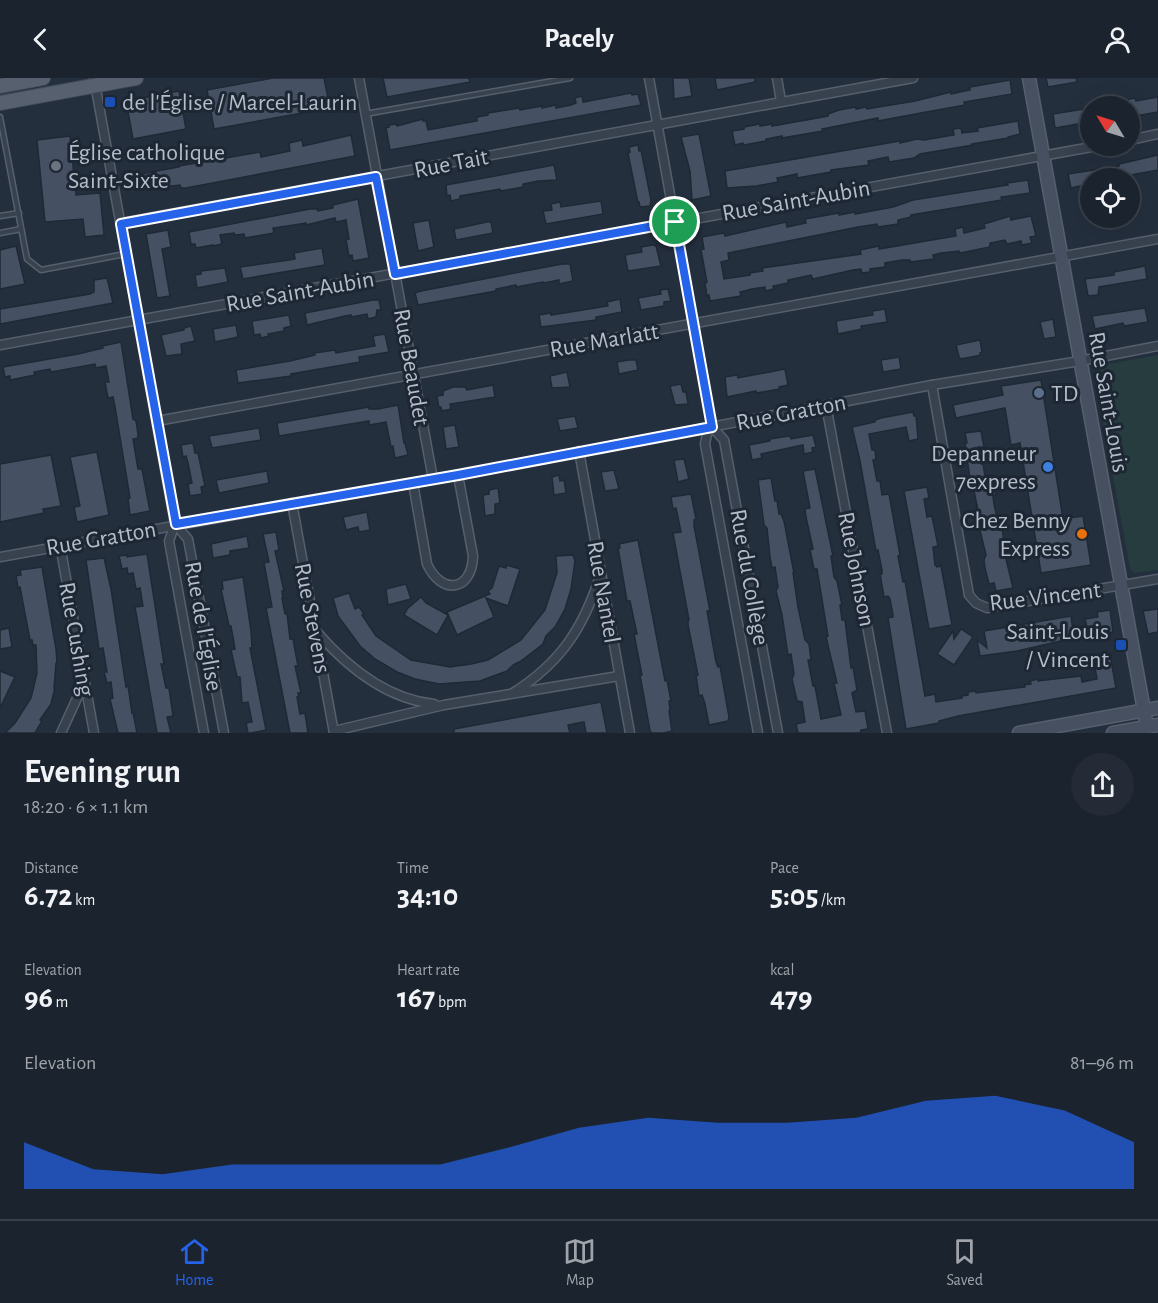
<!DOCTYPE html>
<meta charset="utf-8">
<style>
body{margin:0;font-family:"Alegreya Sans",sans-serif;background:#242b36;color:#f1f3f6;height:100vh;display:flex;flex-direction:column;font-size:22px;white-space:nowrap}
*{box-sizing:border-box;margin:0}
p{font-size:20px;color:#a0a4aa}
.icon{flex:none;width:33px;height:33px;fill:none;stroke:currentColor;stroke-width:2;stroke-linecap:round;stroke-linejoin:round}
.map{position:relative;height:655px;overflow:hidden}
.sheet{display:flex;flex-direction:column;background:#1b232e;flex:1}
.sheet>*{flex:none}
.needle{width:39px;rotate:308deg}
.fabs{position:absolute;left:1080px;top:18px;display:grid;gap:12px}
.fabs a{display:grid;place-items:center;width:60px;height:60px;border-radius:50%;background:#1b232e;box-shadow:0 6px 24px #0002,0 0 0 2px #39404a;font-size:30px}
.pin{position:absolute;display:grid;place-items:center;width:51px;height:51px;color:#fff;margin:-26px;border:3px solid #fff;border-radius:50%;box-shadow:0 2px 6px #0007}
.round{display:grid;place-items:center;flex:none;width:63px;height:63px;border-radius:32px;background:#242b36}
.summary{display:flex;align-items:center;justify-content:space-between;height:102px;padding:0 24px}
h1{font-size:33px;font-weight:700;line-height:45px}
.figures{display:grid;grid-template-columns:repeat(3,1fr);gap:9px;height:102px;padding:6px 24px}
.figures div{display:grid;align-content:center}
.figures b{font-size:30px;font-weight:700}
.figures small{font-size:16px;font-weight:400}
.figures p{font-size:16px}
.chart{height:168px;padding:12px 24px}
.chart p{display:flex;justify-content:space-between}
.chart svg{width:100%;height:108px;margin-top:6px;fill:#2563eb;opacity:.7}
header{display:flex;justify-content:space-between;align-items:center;height:78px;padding:0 24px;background:#1b232e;font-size:27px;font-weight:700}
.tabs{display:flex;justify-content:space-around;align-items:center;height:84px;border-top:2px solid #39404a;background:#1b232e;font-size:16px;color:#a0a4aa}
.tabs a{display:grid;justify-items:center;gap:3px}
.tabs .selected{color:#2563eb}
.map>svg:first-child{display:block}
.green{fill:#263c3f}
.building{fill:#455162;stroke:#1f2835;stroke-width:1.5}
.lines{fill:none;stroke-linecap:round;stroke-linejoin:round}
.lane-casing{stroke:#565f6c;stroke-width:7}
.street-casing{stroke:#565f6c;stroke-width:11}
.secondary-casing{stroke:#565f6c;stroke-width:15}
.primary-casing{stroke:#414a57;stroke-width:16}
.lane{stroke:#38414e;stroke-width:4}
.street{stroke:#38414e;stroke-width:8}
.secondary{stroke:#465061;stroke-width:12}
.primary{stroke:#56606e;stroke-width:14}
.route-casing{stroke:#fff;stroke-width:12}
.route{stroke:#2563eb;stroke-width:8}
.transit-dot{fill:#1a4fb4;stroke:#1d2633;stroke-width:2}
.worship-dot{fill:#6b7280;stroke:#1d2633;stroke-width:2}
.service-dot{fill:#5c6f8a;stroke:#1d2633;stroke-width:2}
.shop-dot{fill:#3f7fe0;stroke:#1d2633;stroke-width:2}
.food-dot{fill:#e8710a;stroke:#1d2633;stroke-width:2}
.labels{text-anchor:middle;stroke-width:6;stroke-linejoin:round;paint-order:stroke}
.poi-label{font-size:24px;fill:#b4bcc9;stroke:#1d2633;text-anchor:start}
.street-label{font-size:24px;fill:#b4bcc9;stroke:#1d2633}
</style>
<header><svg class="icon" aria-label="back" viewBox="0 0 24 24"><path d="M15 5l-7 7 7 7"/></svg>Pacely<svg class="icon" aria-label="person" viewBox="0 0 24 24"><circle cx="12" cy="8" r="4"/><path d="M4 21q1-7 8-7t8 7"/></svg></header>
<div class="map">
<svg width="1158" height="655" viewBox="0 0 1158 655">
<rect width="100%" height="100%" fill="#242f3e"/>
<polygon class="green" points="1158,277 1158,492 1134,495 1130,490 1098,317 1102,316 1101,311 1097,311 1094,292 1098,288"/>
<g class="building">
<polygon points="273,0 324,0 330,30 214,51 207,12"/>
<polygon points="383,0 469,0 470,4 387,19"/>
<polygon points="673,0 689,0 692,18 674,21"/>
<polygon points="715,0 755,0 755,4 717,12"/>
<polygon points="1046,0 1076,0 1077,4 1048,9"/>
<polygon points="1010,2 1012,16 964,24 965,27 921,35 878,43 878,40 822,51 823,53 782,60 782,58 766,61 766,63 744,67 743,65 735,67 732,53 744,51 744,49 760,46 760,48 772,46 772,48 828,38 828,36 839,32 856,29 856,31 866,29 867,31 915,23 951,14 951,16 970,12 970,9"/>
<polygon points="179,13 186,51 133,61 126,23"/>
<polygon points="631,15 632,17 638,16 641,27 390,72 386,50 389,49 389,47 397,46 397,48 423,41 423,43 426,43 428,52 477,43 477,39 488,37 488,35 519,30 520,32 542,28 542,30 556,27 556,30 571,27 576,25 575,20 582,18 583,24"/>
<polygon points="1158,19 1158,34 1130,39 1130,28 1112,28 1111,25 1135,20 1136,23"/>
<polygon points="1090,30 1090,44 1055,50 1053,36"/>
<polygon points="1018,43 1020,56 1008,59 1008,60 972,66 973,67 920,76 914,80 889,84 888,79 868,83 869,87 831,92 831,94 797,100 797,96 777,100 778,104 756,108 727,110 725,93 900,63 900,65 917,61 924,62 954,57 953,51 961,50 962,55 978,53 977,50"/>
<polygon points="699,56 711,118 692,122 690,93 681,59"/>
<polygon points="351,57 355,78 186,110 181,110 180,107 137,112 135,100 141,99 141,96 179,89 179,88 260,74 261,79 290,73 289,65 302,62 303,68"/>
<polygon points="70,58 76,117 100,115 104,157 85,159 83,141 45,144 37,62"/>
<polygon points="638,67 639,73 641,72 651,122 650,128 640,129 639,124 638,125 628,75 630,74 629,69"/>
<polygon points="1158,77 1158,92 1115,100 1090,100 1090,106 1071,110 1068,96 1119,88 1119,86"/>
<polygon points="554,87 557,102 538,103 523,106 523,109 501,113 500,111 460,118 460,121 451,123 450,117 447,118 446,107"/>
<polygon points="1028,102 1030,115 1001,119 1002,122 911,137 911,139 898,142 898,146 878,149 877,146 858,149 728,175 729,182 721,184 724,201 750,197 750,195 763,193 762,190 861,176 860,172 879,168 879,171 956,158 955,151 963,149 964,155 985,150 984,146 1010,138 1011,142 1031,138 1036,158 1030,159 1032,165 1022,167 1021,163 1007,166 1005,162 990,165 990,169 965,174 959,175 959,173 941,175 933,177 934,181 910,184 910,182 902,182 885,185 885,189 870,191 870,194 862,195 861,191 853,192 813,201 811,197 788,202 788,205 773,208 774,211 765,213 765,209 752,211 740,214 741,218 710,223 709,217 707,218 705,205 707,204 701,172 704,171 702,159 724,155 725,158 786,144 787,149 806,145 805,141 839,135 839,137 855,134 855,136 893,129 913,122 1008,107 1007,105"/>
<polygon points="358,121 369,180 353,183 352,177 349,178 346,162 349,161 346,142 336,144 335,140 306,147 306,145 273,150 274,155 245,160 244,156 235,157 234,155 220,157 222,166 213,168 213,167 196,170 195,166 191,166 189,154 310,131 317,131 318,133 333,130 333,127"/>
<polygon points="601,123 603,136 546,146 543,133 552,132 551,126 560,124 561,129"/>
<polygon points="429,142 434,169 418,173 413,145"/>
<polygon points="487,144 491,144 493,155 456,162 454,151"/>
<polygon points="168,152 171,169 162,171 170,218 157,220 146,156"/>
<polygon points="653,167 656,168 661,188 628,193 625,177 642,174 641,169"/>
<polygon points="16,168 25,206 0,211 0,172"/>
<polygon points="322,170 325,187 243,201 240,189 289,182 295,181 294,175"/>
<polygon points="562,186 570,186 573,203 559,206 559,202 544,205 543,204 516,209 516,207 496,211 496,213 418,227 415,215 421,213"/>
<polygon points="1145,188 1147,201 1099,209 1098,217 1088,218 1085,201 1114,197 1114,194"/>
<polygon points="225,190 228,204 197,210 195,197 201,196 201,193"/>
<polygon points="107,200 113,225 0,246 0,231 90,216 94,214 94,202"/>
<polygon points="668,211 671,223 664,224 664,228 641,232 638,220 661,216 660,212"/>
<polygon points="620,221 622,234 596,239 596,242 541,249 539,237 551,235 551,237 608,228 607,224"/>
<polygon points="373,222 379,222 381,232 377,232 376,239 368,241 367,236 351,239 351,237 345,238 307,247 305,235"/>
<polygon points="1145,230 1148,244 1124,248 1123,245 1095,251 1092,238"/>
<polygon points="885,231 887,244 861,248 862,251 838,256 836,243 873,237 872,233"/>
<polygon points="289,237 291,248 284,250 284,253 268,256 269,258 261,260 260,256 254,257 252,243"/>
<polygon points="1053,241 1056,259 1044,261 1040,244"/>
<polygon points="236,247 238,259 215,264 213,251"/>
<polygon points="191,248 195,263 181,266 182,276 166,278 161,257 184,252 184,250"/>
<polygon points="385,256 389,274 359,279 360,284 291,296 291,298 238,305 236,292 290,283 315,277 314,275 335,272 336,275 375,268 373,258"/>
<polygon points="980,262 982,274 980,275 981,277 961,281 959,279 956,267"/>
<polygon points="121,264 133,341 136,343 138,356 138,360 133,361 138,391 142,391 150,433 130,437 128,420 130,420 115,329 113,319 108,320 105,304 109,304 106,288 96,290 95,286 51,294 50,291 34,294 35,297 10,302 10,298 5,299 3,289 78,276 103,270 102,268"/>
<polygon points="899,279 901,291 883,294 881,282"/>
<polygon points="629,282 636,282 638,292 619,296 617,284"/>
<polygon points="785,291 788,307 779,309 780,311 756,315 756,313 727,319 725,299 737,297 738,300"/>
<polygon points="567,294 570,309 552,310 550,298"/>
<polygon points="1041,302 1063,441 1083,438 1091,487 1041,495 1020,365 1011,367 1005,330 956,340 953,327 1003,317 1001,308"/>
<polygon points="681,306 683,314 686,314 688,326 675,327 670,308"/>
<polygon points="493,307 495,319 450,326 451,331 442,333 441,329 439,330 437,318 443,317 443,313 453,309 465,309 467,312"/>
<polygon points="398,327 404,365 405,365 408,377 395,380 393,368 391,369 386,344 369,347 369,343 279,358 277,345 369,329 369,331 378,331"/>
<polygon points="913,334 914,338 916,338 918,361 909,363 906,349 869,356 872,372 875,372 876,382 873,382 877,403 880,403 882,417 889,416 900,477 898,478 903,504 905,503 925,618 935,616 936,624 962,620 962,618 968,617 968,614 976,613 976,615 1025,609 1024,607 1031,606 1030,603 1038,601 1038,603 1081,598 1082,604 1097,601 1093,579 1110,576 1116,610 958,638 939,643 939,645 906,651 888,540 893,539 893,537 890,521 888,518 884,519 880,496 882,496 882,492 878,472 876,473 860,383 852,349 875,344 875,342 881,340"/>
<polygon points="575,338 578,350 560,353 557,341"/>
<polygon points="455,347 459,369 446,371 443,349"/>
<polygon points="259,350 261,362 212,370 209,358"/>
<polygon points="981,353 984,369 978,369 981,386 983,386 985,398 992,397 996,417 993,418 994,426 998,444 1001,444 1004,463 1002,464 1013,510 996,513 994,505 989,506 985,490 984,482 986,477 976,436 978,432 974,413 971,413 969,401 970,401 965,365 967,365 965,355"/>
<polygon points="813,357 816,369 812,370 813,374 804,376 803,367 761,376 762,380 752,382 749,367 770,363 770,361 782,359 790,358 791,361"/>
<polygon points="193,365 195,375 198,375 205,408 201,409 202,416 190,418 188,406 192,405 188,385 186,378 183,379 181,367"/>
<polygon points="97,374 109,437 77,444 74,429 80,428 70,379"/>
<polygon points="51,377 61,428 43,431 44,435 0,444 0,386"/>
<polygon points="684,381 689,401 678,404 674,382"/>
<polygon points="815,391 833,478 831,478 834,499 837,503 842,527 840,527 842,542 845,542 851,590 853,589 857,612 852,615 856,634 865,633 868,651 861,652 860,655 798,655 796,646 805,644 802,624 797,623 792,601 794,596 791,576 788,577 782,537 776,513 778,509 775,489 772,490 770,479 767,450 764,447 758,402 771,400 775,423 777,423 779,436 781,436 784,443 794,495 793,495 798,529 805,562 809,566 811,582 808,582 813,608 815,608 821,641 841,637 834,605 837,605 826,559 828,558 817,491 814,491 810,472 813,471 806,439 805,431 810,430 803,393"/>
<polygon points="614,392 619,411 605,413 601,394"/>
<polygon points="267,393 269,405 219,415 216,402"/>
<polygon points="559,397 560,403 564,402 566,415 554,417 552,399"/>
<polygon points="927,409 929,420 924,421 927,439 932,438 938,468 933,469 935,487 937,489 941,488 952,547 929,551 904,413"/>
<polygon points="498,410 500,425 495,426 495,436 485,438 483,417 489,416 489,412"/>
<polygon points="691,416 696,441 694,442 694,448 710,533 707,533 716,584 718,589 720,588 729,639 728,643 709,647 705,626 702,617 699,618 696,597 698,597 688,547 688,542 689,542 673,455 681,454 676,430 673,431 671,419"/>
<polygon points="367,434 370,452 359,454 358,449 346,452 343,439"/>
<polygon points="276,454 279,472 275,473 284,513 282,513 283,520 282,520 285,536 287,535 290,561 293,561 298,588 295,588 301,615 298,615 299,619 297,619 300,636 305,635 308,655 290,655 266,530 272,529 264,485 269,484 263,456"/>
<polygon points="247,458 249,470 230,473 230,477 213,480 211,466"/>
<polygon points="638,462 665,603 667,602 671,623 669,623 670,632 669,633 672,653 664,655 652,655 650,653 640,597 642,597 634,556 637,556 630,523 627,523 618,470 620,470 619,466"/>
<polygon points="147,476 164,586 161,586 166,610 169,610 173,638 167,639 171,655 157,655 135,529 143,528 140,510 136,511 133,495 128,496 127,490 122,491 119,478 127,477 127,479"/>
<polygon points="573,477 575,483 571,511 565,531 555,549 546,558 543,566 521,583 513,587 507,593 480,603 439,606 415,601 397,594 375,581 360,568 338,538 333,520 349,515 355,531 359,529 364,536 362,537 376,558 411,582 450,589 471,586 488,582 521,562 545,532 557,495 556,478"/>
<polygon points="104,480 111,511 126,609 128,608 132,635 133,634 137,655 118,655 110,621 113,620 111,604 107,605 104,594 107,594 103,570 99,571 86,482"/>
<polygon points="506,487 520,491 508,528 486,520 494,539 457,557 447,534 490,516 488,513 492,510 499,488 506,490"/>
<polygon points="42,489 56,571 57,585 56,585 54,610 55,610 51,626 40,642 42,643 35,655 5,655 15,645 31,620 37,595 36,567 33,567 32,562 30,562 20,509 18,510 16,498 21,497 20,492"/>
<polygon points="243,499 251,553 252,570 250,570 266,652 251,655 248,655 246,645 252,644 248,624 242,625 240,599 237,599 231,572 235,571 231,548 229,548 221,511 223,511 222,503"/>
<polygon points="406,506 411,521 388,527 386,511"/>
<polygon points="421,519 426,525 448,537 437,557 404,537 408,530"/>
<polygon points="1158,531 1158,554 1148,556 1143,533"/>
<polygon points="1110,532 1113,554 1089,558 1085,541 1098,539 1097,534"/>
<polygon points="1071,538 1074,560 1017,573 980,578 977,562 987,570 984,553"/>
<polygon points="9,550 12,569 0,571 0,552"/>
<polygon points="961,551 973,559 954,587 937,576 953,553 954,561"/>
<polygon points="0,593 15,599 0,630"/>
<polygon points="601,624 607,655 586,655 584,644 568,647 570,655 454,655 454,651"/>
</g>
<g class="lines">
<defs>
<g id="lane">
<polyline points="365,36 570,0"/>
<polyline points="0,39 27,181 41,192 125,176"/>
<polyline points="0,138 19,135"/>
<polyline points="0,155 21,151"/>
</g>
<g id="street">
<polyline points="94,0 175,446 169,463 204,655"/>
<polyline points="359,0 433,401"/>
<polyline points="649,0 712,349 724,362 778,655"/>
<polyline points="777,0 781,23"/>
<polyline points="1130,62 1158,56"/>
<polyline points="121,145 913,0"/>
<polyline points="0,267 1097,68"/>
<polyline points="932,307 969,517 976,525 987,530 1158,501"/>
<polyline points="826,327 887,655"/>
<polyline points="157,343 1158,161"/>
<polyline points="712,349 707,356 705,366 758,655"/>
<polyline points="579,373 630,655"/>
<path d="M413 405 427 486C442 518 472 513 473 478L458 397"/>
<polyline points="292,425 334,655"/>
<polyline points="175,446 188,461 224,655"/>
<polyline points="60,467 94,655"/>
<polyline points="0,479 458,397 932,307 1080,283 1158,268"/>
<path d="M316 553C347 589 386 621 434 626"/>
<path d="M513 615C560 585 583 551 600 498"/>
<polyline points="334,653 444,627 619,598"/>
<polyline points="61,655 84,605"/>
</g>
<g id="secondary">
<polyline points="1029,0 1147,649"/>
<polyline points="1019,655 1158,630"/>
<polyline points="1113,655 1158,647"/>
</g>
<g id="primary">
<polyline points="0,8 43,0"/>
<polyline points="0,25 136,0"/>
</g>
</defs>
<use href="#lane" class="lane-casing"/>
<use href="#street" class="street-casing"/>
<use href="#secondary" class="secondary-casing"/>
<use href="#primary" class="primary-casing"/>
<use href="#lane" class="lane"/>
<use href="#street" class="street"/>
<use href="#secondary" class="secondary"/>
<use href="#primary" class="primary"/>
</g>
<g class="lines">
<defs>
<polygon id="route" points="376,99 395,196 675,144 712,349 458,397 176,446 121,146"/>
</defs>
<use href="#route" class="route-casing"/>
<use href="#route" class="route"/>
</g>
<g class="transit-dot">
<rect x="104" y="18" width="12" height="12" rx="3"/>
<rect x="1115" y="561" width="12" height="12" rx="3"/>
</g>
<circle class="worship-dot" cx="56" cy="88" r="6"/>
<circle class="service-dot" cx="1039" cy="315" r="6"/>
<circle class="shop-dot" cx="1048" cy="389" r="6"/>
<circle class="food-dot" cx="1082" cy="456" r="6"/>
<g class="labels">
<g class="poi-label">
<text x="122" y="32">de l'Église / Marcel-Laurin</text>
<text x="68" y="82">Église catholique<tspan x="68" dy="28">Saint-Sixte</tspan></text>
<text x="1051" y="323">TD</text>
<text x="1036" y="383" text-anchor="end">Depanneur<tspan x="1036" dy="28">7express</tspan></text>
<text x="1070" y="450" text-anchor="end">Chez Benny<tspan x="1070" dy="28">Express</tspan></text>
<text x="1109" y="561" text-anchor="end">Saint-Louis<tspan x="1109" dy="28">/ Vincent</tspan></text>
</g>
<g class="street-label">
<text transform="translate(451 85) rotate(-11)" y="8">Rue Tait</text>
<text transform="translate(796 122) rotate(-10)" y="8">Rue Saint-Aubin</text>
<text transform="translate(300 213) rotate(-10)" y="8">Rue Saint-Aubin</text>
<text transform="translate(604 262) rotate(-10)" y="8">Rue Marlatt</text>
<text transform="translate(412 289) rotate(80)" y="8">Rue Beaudet</text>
<text transform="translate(1109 324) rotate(80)" y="8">Rue Saint-Louis</text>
<text transform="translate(791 334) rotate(-11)" y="8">Rue Gratton</text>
<text transform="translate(101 460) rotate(-10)" y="8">Rue Gratton</text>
<text transform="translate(857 491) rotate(79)" y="8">Rue Johnson</text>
<text transform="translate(750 499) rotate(80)" y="8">Rue du Collège</text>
<text transform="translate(604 514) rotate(80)" y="8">Rue Nantel</text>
<text transform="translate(1045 518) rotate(-7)" y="8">Rue Vincent</text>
<text transform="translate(313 540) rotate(79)" y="8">Rue Stevens</text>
<text transform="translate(204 548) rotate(80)" y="8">Rue de l'Église</text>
<text transform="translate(77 561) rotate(80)" y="8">Rue Cushing</text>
</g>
</g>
</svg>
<div class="fabs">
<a><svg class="needle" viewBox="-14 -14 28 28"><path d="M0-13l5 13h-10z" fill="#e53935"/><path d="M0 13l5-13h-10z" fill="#a0a4aa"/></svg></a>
<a><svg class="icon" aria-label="locate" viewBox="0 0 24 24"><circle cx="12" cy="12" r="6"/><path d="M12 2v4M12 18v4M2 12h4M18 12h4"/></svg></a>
</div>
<div class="pin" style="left:675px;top:144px;background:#1e9e55"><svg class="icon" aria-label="arrive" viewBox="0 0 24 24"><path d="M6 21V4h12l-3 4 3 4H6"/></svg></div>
</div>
<section class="sheet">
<div class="summary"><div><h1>Evening run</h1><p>18:20 · 6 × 1.1 km</p></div><a class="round"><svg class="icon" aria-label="share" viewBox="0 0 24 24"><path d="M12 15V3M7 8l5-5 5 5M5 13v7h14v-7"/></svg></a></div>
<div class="figures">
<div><p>Distance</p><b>6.72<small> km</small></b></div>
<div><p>Time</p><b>34:10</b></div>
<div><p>Pace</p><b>5:05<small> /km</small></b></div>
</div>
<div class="figures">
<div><p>Elevation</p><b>96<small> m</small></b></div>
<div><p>Heart rate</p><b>167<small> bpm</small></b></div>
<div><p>kcal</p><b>479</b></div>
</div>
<div class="chart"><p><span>Elevation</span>81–96 m</p>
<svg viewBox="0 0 160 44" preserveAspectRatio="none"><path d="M0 44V25L10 36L20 38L30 34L40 34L50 34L60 34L70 27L80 19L90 15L100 17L110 17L120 15L130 8L140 6L150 12L160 25V44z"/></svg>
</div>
</section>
<nav class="tabs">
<a class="selected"><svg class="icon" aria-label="home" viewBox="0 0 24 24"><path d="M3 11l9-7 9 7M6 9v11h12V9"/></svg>Home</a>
<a><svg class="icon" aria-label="map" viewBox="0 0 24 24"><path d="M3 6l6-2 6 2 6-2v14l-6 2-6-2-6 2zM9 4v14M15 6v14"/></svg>Map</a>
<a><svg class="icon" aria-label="saved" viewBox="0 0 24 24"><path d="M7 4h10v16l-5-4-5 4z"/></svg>Saved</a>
</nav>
